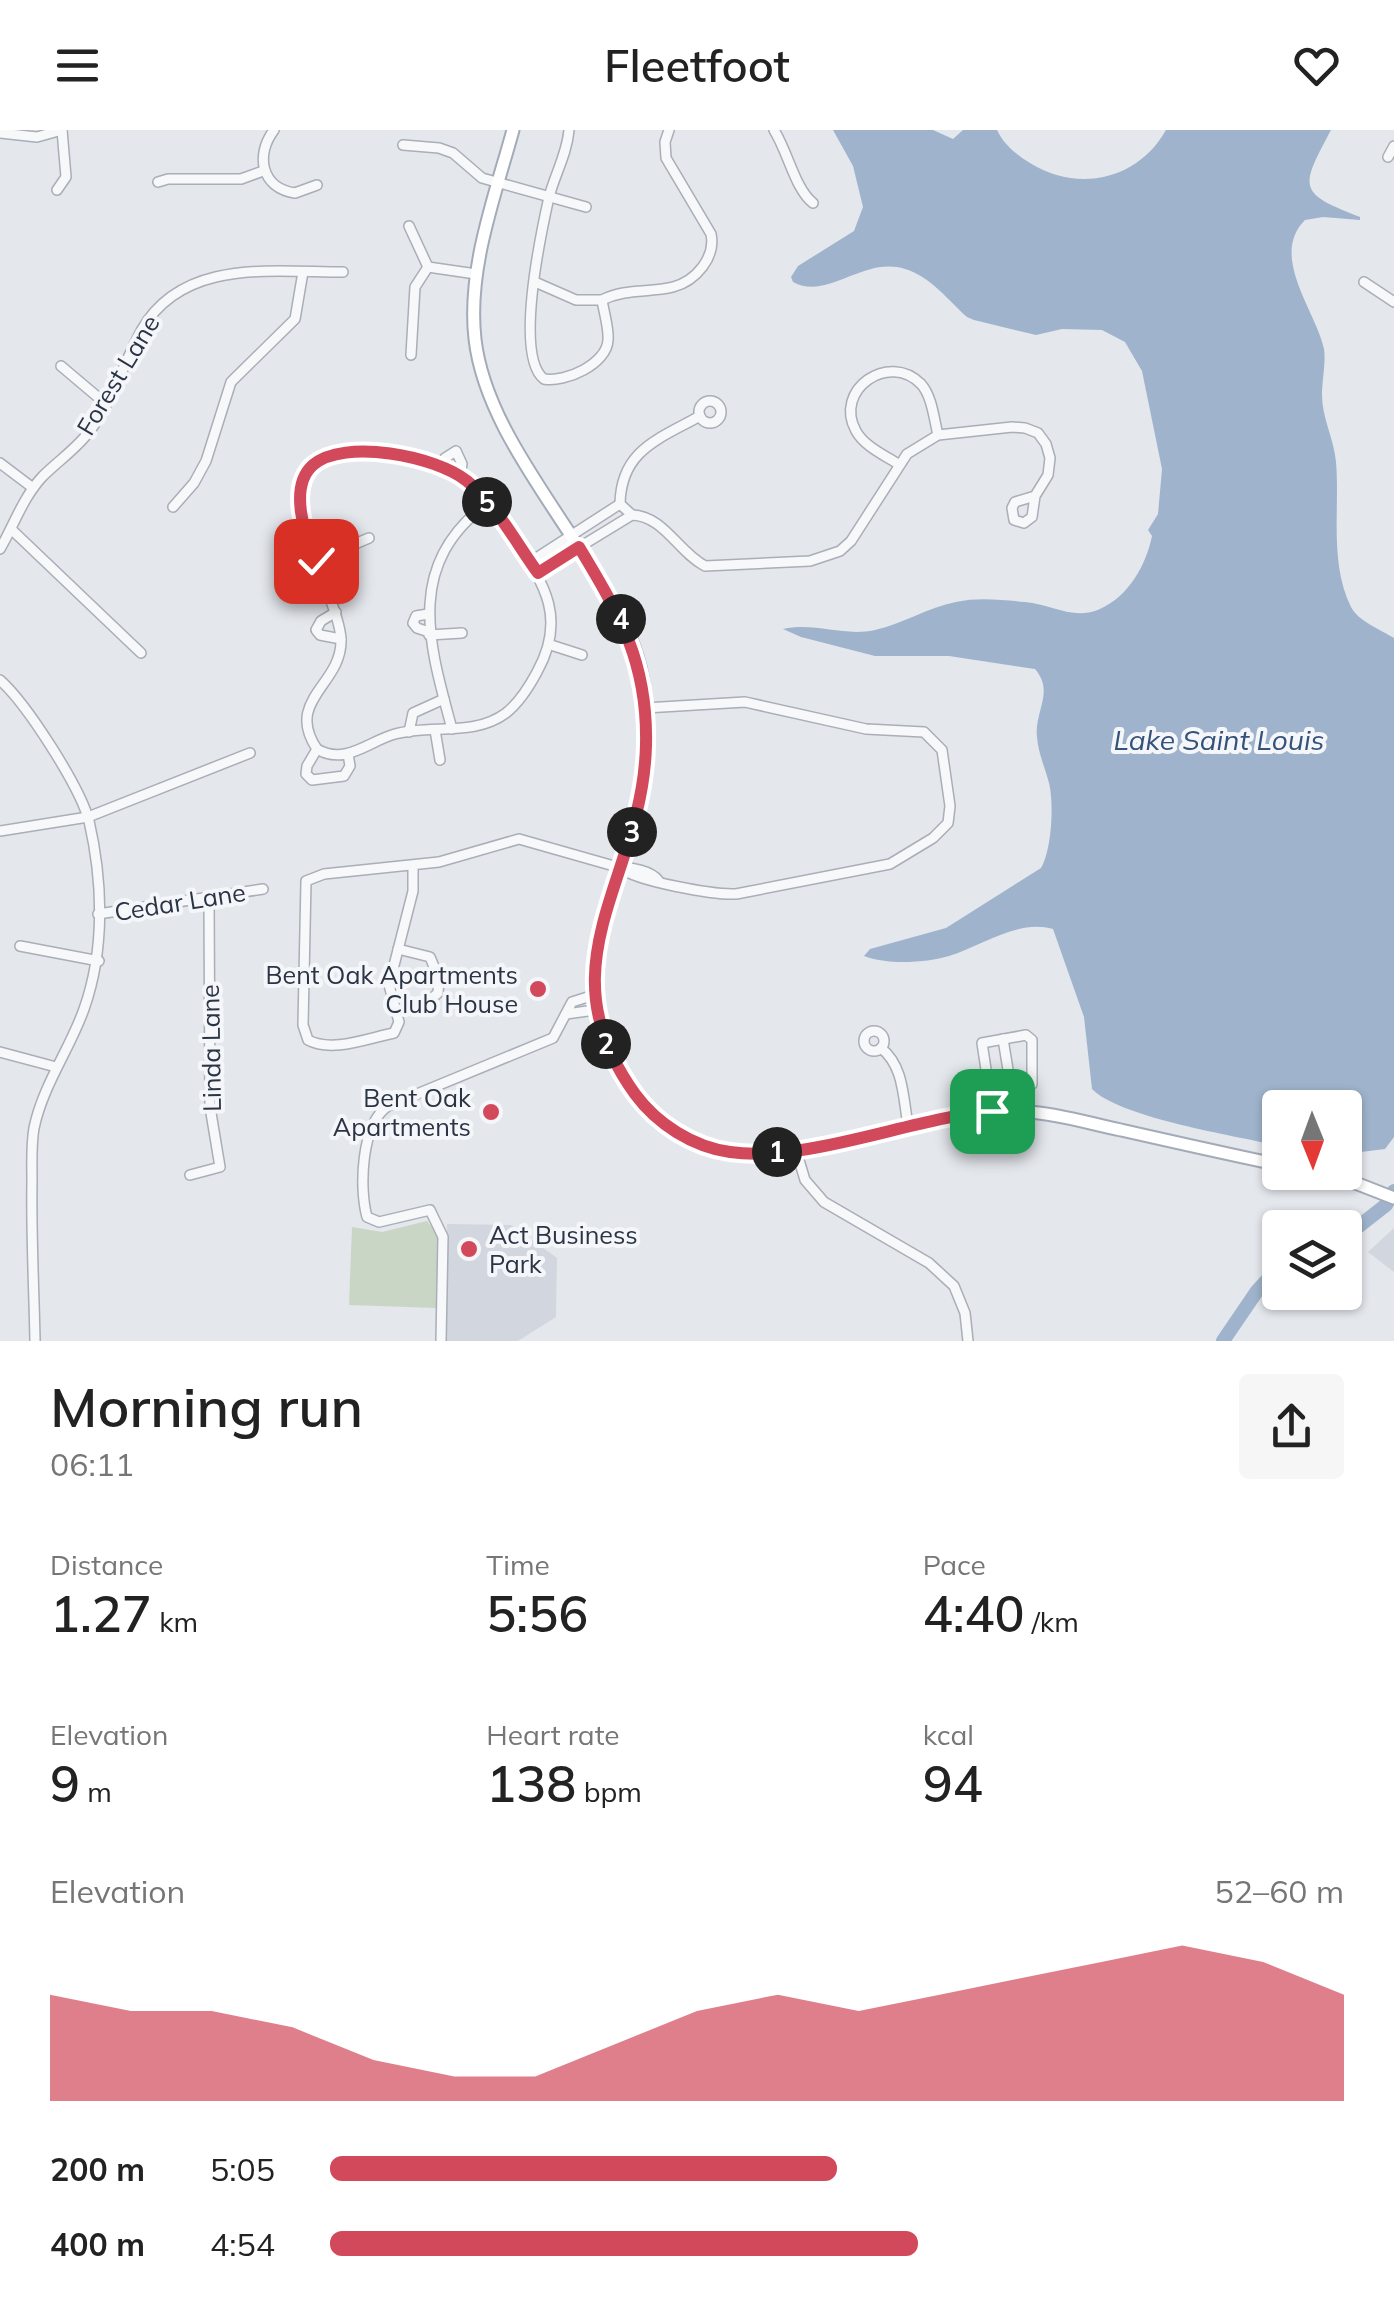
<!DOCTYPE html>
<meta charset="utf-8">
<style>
body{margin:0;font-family:Mulish,sans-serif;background:#f6f6f6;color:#222;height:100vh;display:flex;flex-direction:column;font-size:38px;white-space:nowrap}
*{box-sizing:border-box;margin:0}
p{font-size:32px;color:#767676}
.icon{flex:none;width:55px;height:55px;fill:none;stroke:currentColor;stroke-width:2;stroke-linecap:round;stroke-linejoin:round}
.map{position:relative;height:1211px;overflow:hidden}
.details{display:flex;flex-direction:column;background:#fff;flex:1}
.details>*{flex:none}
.needle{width:65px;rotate:179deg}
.buttons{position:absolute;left:1262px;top:960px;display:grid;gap:20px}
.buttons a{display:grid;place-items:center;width:100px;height:100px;border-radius:10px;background:#fff;box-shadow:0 2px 8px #0004;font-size:50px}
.pin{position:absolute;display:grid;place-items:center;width:85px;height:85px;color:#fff;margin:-42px;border-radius:20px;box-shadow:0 5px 15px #0006}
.km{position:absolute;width:50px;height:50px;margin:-25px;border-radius:50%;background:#222;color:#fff;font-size:28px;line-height:50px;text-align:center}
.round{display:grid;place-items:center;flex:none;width:105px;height:105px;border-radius:10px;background:#f6f6f6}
.head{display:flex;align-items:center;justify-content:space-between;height:170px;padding:0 50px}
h1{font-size:55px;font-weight:600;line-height:75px}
.metrics{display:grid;grid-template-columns:repeat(3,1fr);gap:15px;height:170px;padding:10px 50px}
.metrics div{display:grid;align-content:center}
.metrics b{font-size:50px;font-weight:600}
.metrics small{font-size:28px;font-weight:400}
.metrics p{font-size:28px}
.chart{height:280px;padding:20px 50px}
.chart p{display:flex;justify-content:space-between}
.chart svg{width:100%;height:180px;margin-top:10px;fill:#d1495b;opacity:.7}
ul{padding:0 50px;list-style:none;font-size:32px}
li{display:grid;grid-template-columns:160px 120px 1fr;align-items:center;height:75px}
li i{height:25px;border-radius:12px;background:#d1495b}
header{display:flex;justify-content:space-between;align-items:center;height:130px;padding:0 50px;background:#fff;font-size:45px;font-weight:600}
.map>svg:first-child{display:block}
.built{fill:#d2d6de}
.green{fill:#c9d6c5}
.water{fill:#9fb4cc}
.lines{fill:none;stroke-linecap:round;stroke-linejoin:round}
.river{stroke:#9fb4cc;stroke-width:14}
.minor-casing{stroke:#a9aeb7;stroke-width:12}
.major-casing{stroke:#a3abb8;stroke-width:15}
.minor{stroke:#f7f8fa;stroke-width:9}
.major{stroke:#fff;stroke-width:11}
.route-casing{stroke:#fff;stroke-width:20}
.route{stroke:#d1495b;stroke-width:12}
.poi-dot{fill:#d1495b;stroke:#f4f6f9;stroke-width:4}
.labels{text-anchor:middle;stroke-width:8;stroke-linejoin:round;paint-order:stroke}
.street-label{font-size:25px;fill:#2b3445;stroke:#f4f6f9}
.poi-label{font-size:25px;fill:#2b3445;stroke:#f4f6f9;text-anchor:end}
.water-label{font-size:28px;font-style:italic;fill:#34527a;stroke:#f4f6f9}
</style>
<header><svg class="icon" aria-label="menu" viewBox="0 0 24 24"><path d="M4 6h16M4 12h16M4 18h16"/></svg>Fleetfoot<svg class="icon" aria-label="heart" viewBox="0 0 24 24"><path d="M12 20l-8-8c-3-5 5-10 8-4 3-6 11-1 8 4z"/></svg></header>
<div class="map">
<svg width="1394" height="1211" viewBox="0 0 1394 1211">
<rect width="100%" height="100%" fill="#e4e7ec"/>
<g class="built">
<polygon points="447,1094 511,1095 557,1128 556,1187 518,1211 446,1211"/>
<polygon points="1394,1098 1394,1142 1368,1122"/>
</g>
<polygon class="green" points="427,1091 438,1106 437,1178 349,1175 352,1097 382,1102"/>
<path class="water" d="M833 0H933L953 9 963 0H997C1004 15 1017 25 1030 33 1078 63 1138 50 1166 0H1331C1300 58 1297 63 1360 87V90L1323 87 1305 90C1269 126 1316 181 1324 219 1326 232 1322 251 1322 265 1322 288 1334 309 1336 332 1340 379 1329 432 1351 477 1358 491 1381 500 1394 508V1007L1385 1019 1345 1024V978H1280V1016C1237 1006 1120 988 1092 959L1084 887 1053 799C1017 789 982 816 949 826 926 833 887 835 864 826L870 819 946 798 1041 738C1052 719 1054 673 1049 653 1045 638 1038 622 1037 607 1034 582 1055 562 1035 539L949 526H875L801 507 783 499C816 492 843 507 875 500 903 494 928 477 956 472 979 467 1002 470 1025 472 1052 474 1073 491 1100 479 1129 466 1146 435 1152 406L1148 400 1158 384 1162 339 1142 241 1125 212 1102 200 1062 199 1036 205 974 190 967 187C949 171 930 146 905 139 863 126 828 171 793 152L791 147 798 136 854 101 863 77 853 36Z"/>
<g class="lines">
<g class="river">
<polyline points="1345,1107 1386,1075 1394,1061"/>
<polyline points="1223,1211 1257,1161 1280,1136"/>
</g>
<defs>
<g id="minor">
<path d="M274 0C255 25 261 58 295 63L317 55"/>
<path d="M774 0C788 22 795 59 813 73"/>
<polyline points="0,3 37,7 62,0"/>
<polyline points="403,15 439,18 453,23 482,48 586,77"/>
<polyline points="1388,27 1394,16"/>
<polyline points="158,52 168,49 241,49 263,41"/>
<polyline points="57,60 66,47 62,0"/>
<polyline points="409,96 428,137"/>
<polyline points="428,137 476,144"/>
<path d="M535 152 576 170H602C604 183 609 198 608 210 607 234 565 253 544 249 514 226 541 103 549 67 555 44 567 24 569 0"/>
<polyline points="1364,152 1394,172"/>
<path d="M602 170C626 158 649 163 673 157 696 151 716 127 711 104L666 28 665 12 669 0"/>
<polyline points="411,225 415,157 428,137"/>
<polyline points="61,236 106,274"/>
<circle cx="710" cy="282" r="11"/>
<polyline points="0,333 33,358"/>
<path d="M898 334C884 325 864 316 856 301 833 260 889 221 921 254 932 266 934 289 938 305"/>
<polyline points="441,336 445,328 456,321 462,334 460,346"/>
<polyline points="173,377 194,353 206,331 231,252 295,189 303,142"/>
<path d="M632 385 620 374C621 320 659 309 700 286"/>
<polyline points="11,399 141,523"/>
<path d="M0 419C14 395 23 367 43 346 59 330 79 317 92 298 113 268 124 233 141 201 182 128 272 142 343 142"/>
<polyline points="315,431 369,408"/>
<polyline points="530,432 620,374"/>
<path d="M537 443 632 385C664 386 678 422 705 436L810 431 840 421 851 411 907 324 938 305 1012 297 1025 298 1038 303 1046 314 1050 328 1048 345 1035 366 1032 387 1024 393 1014 390 1012 378 1015 372 1035 366"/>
<polyline points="336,482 321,491 316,500 320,505 341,509"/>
<polyline points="428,484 416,486 413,493 417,498 429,502"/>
<polyline points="429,505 462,503"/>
<polyline points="551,515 582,525"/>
<path d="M0 550C27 574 80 657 89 691 103 752 105 820 84 879 70 919 43 955 34 998 31 1015 32 1034 32 1051 31 1104 34 1158 35 1211"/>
<path d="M452 599C429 514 404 434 488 373"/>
<polyline points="435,600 440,630"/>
<polyline points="409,602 413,583 444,569"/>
<path d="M317 619C345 636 369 611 395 604 431 594 474 607 506 583 520 572 529 557 537 542 566 490 546 455 515 411 482 364 458 334 398 323 381 320 363 324 345 325 248 332 340 462 341 510 342 555 284 570 317 619L307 636 306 644 312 650 344 646 350 636 348 624"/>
<polyline points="0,701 88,687 250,623"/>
<path d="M413 736V761L389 855 399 892 394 903C368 908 332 923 308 910L303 895 306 751 324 744 439 732 519 709 621 738C632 737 651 741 658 750"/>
<path d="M621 738C635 751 714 765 736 764L890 734 933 708 948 693 950 676 942 620 924 602 866 599 745 572 645 578"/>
<polyline points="98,784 263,759"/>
<polyline points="20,816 99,831"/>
<polyline points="398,880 431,869 438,863 439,849 430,827 398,819"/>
<polyline points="566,884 595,880"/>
<circle cx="874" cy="911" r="10"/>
<polyline points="1003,909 1011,958"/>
<path d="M881 918C904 936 903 968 908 995"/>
<polyline points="0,922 56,937"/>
<path d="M978 982 973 960C992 959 1012 958 1032 954V910L1026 905 982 913 989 959"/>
<polyline points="796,1020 805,1050 824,1072 929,1133 954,1156 965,1183 968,1211"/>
<polyline points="190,1045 220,1037 210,977 209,768"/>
<path d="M441 1211 443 1107 430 1080 379 1092 367 1087C359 1058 361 994 388 976L553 908 572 872 594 865"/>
</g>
<g id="major">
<path d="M513 0C495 66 467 139 475 209 483 280 534 348 572 407 601 451 635 499 643 552 650 606 645 660 629 712 618 748 604 782 597 819 584 891 620 971 686 1007 756 1045 839 1009 911 994 950 986 989 979 1029 982 1060 984 1091 994 1121 1000 1174 1012 1227 1024 1280 1035"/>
<polyline points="1312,1042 1358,1054 1394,1068"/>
</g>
</defs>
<use href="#minor" class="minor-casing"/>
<use href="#major" class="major-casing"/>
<use href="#minor" class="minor"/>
<use href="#major" class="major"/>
</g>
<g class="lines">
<defs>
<path id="route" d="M316 431C305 406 288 357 313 335 344 308 436 326 467 351 496 374 516 413 538 443L579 417C620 485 648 533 646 615 643 750 540 832 635 964 657 994 693 1017 730 1022 808 1033 911 988 992 981"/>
</defs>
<use href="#route" class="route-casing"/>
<use href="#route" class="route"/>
</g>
<g class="poi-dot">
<circle cx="538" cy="859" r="10"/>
<circle cx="491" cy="982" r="10"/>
<circle cx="469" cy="1119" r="10"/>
</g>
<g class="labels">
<g class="street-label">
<text transform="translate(118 245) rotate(-59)" y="9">Forest Lane</text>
<text transform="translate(180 772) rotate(-9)" y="9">Cedar Lane</text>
<text transform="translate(211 918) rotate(-91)" y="9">Linda Lane</text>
</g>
<g class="poi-label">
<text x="518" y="854">Bent Oak Apartments<tspan x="518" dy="29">Club House</tspan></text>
<text x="471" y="977">Bent Oak<tspan x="471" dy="29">Apartments</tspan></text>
<text x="489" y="1114" text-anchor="start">Act Business<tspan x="489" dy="29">Park</tspan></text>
</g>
<g class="water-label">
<text x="1219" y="620">Lake Saint Louis</text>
</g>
</g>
</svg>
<div class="buttons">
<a><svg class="needle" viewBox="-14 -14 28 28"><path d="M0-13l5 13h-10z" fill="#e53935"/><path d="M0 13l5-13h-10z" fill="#767676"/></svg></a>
<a><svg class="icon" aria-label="layers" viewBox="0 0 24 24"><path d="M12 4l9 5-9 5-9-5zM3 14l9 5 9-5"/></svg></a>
</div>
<div class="pin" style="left:992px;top:981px;background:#1e9e55"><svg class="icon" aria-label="arrive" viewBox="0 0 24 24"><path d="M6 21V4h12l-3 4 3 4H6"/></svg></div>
<div class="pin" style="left:316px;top:431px;background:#d93025"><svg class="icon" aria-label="check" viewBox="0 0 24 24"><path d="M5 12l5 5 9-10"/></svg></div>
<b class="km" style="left:777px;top:1022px">1</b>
<b class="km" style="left:606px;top:914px">2</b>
<b class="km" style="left:632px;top:702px">3</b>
<b class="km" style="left:621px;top:489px">4</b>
<b class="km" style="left:487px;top:372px">5</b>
</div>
<section class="details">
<div class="head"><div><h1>Morning run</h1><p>06:11</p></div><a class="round"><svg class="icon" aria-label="share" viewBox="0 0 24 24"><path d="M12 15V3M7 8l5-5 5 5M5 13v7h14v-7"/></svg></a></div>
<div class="metrics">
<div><p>Distance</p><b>1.27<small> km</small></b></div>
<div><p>Time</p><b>5:56</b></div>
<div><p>Pace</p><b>4:40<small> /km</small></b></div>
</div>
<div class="metrics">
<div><p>Elevation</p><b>9<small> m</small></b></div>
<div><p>Heart rate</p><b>138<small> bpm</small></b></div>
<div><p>kcal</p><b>94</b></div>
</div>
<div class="chart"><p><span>Elevation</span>52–60 m</p>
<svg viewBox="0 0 160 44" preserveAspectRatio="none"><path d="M0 44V18L10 22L20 22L30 26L40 34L50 38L60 38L70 30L80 22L90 18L100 22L110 18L120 14L130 10L140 6L150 10L160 18V44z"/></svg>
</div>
<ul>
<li><b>200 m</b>5:05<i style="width:50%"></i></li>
<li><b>400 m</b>4:54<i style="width:58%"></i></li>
</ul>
</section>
